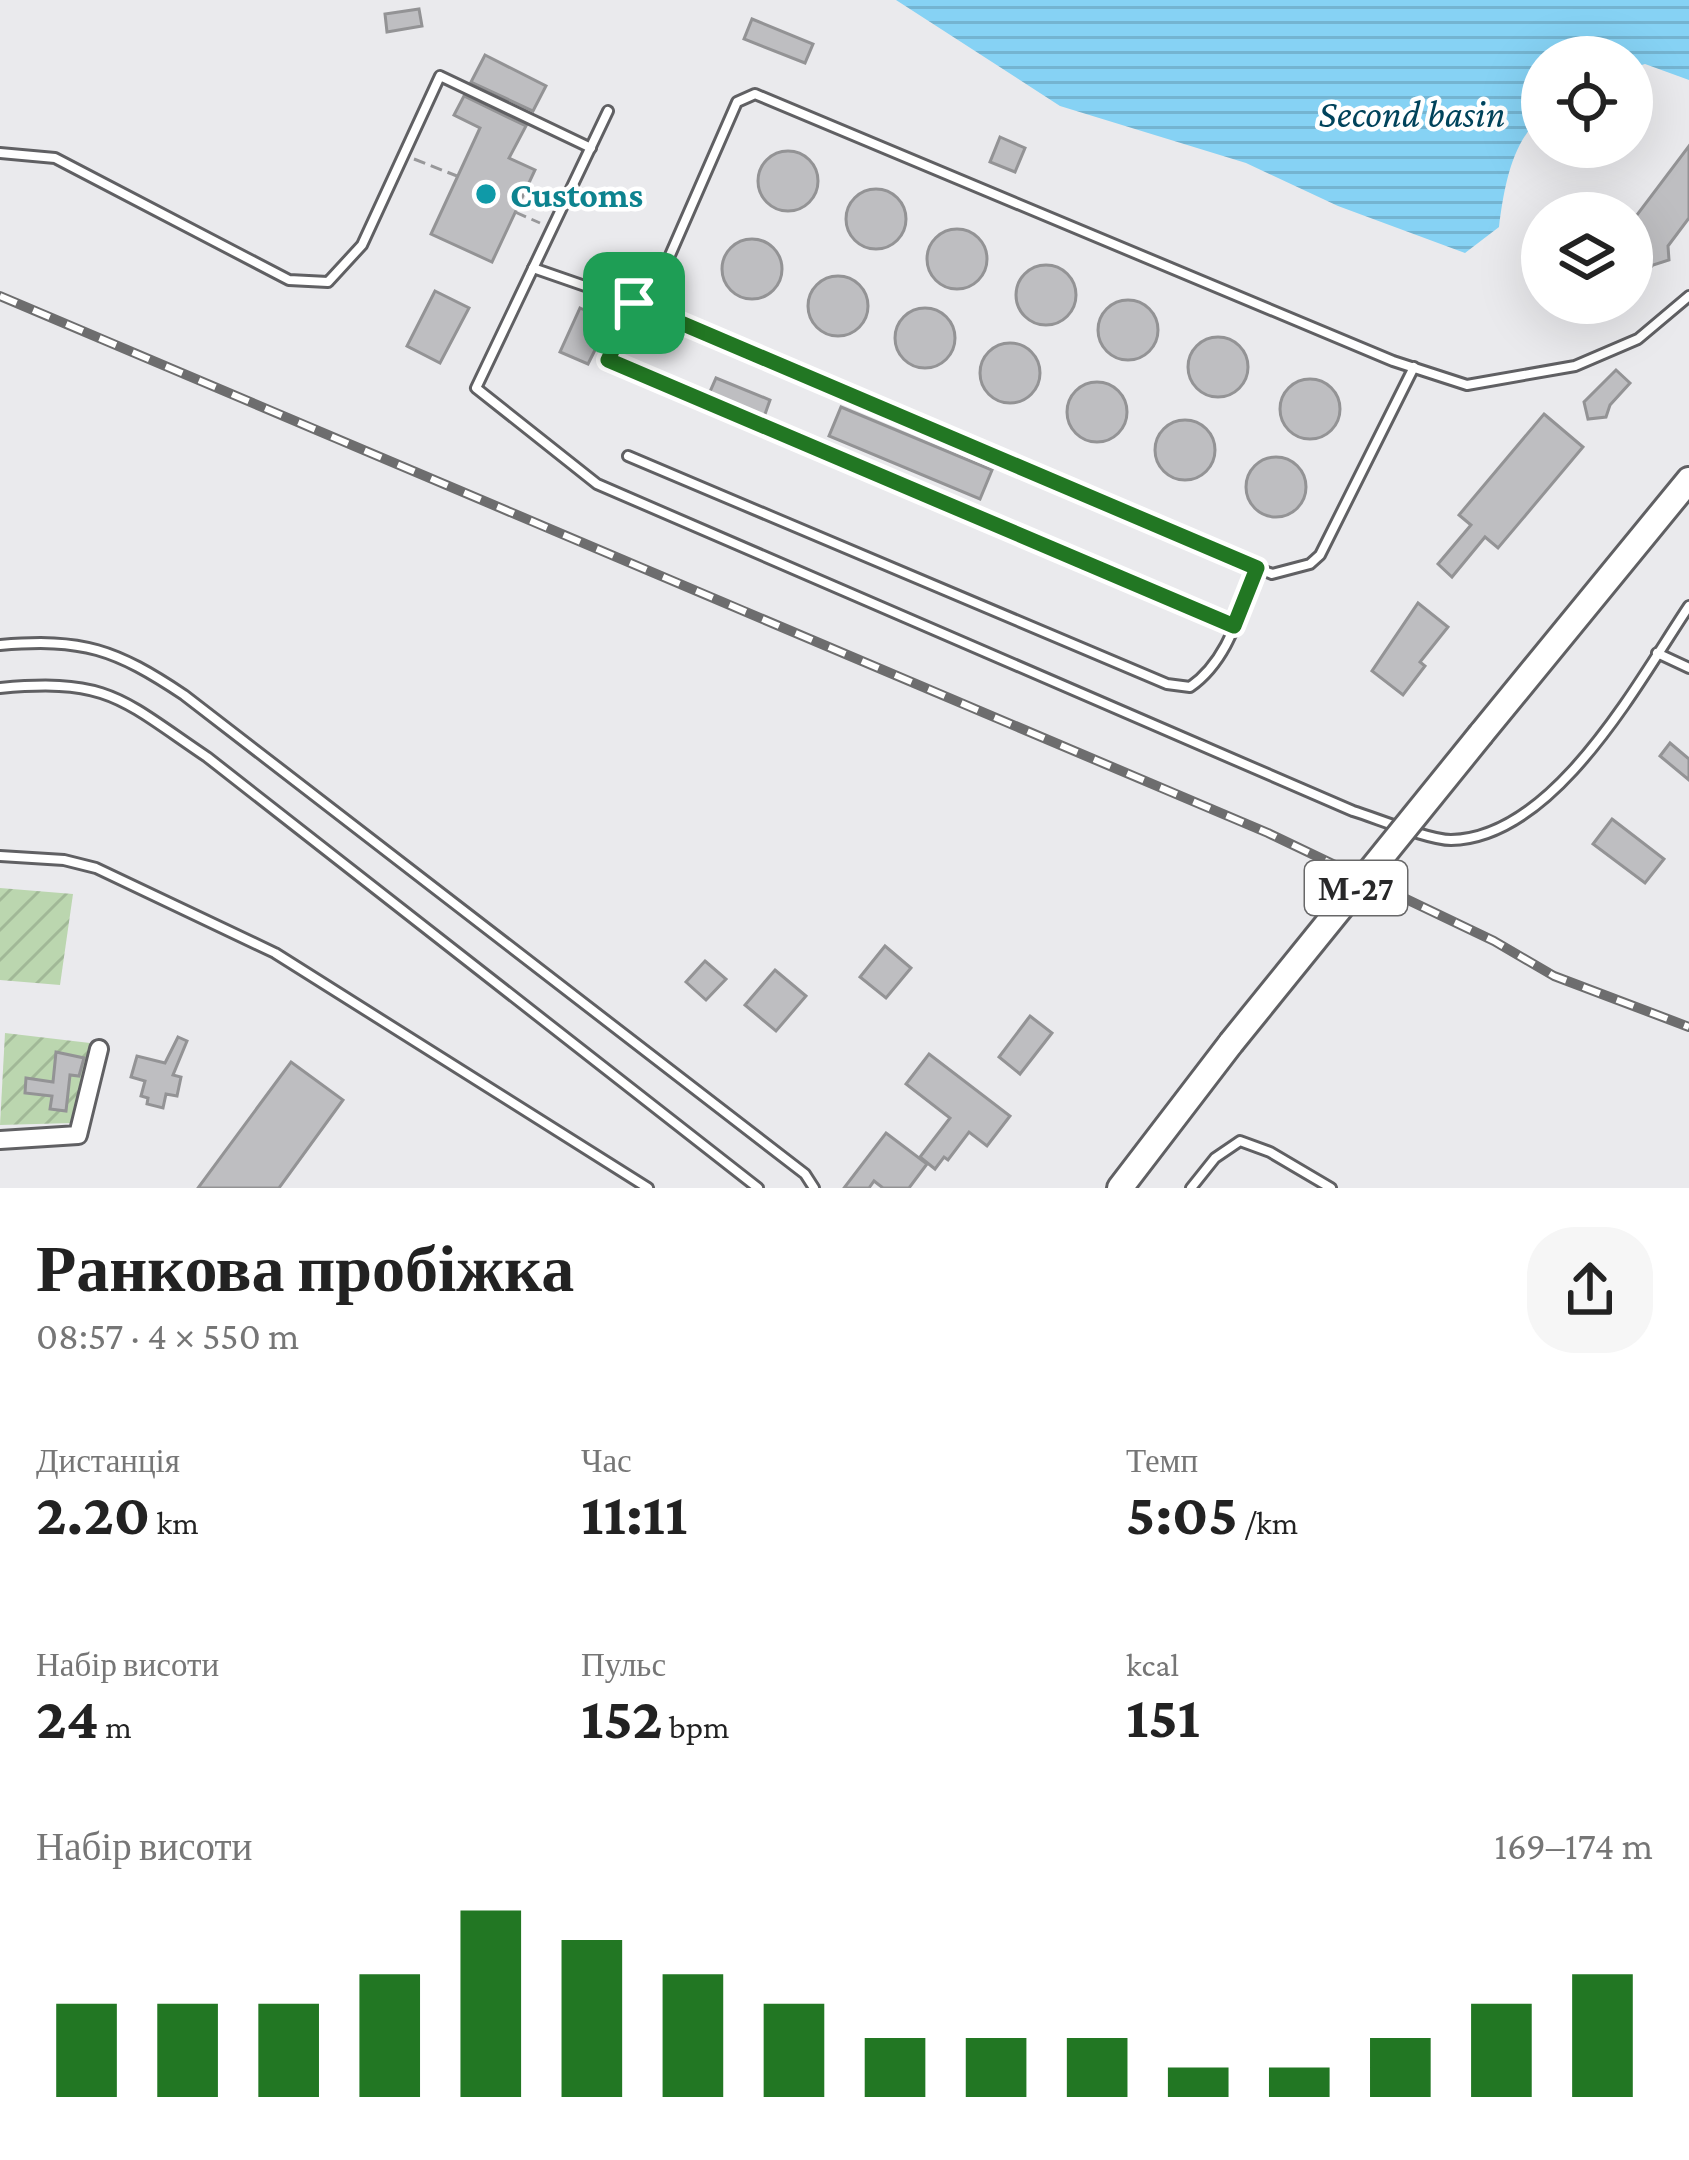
<!DOCTYPE html>
<html lang="uk">
<meta charset="utf-8">
<style>
body{margin:0;font-family:"Crimson Pro",serif;background:#f6f6f6;color:#222;height:100vh;display:flex;flex-direction:column;font-size:45px;white-space:nowrap}
*{box-sizing:border-box;margin:0}
p{font-size:39px;color:#767676}
.icon{flex:none;width:66px;height:66px;fill:none;stroke:currentColor;stroke-width:2;stroke-linecap:round;stroke-linejoin:round}
.map{position:relative;height:1188px;overflow:hidden}
.sheet{display:flex;flex-direction:column;background:#fff;flex:1}
.sheet>*{flex:none}
.buttons{position:absolute;left:1521px;top:36px;display:grid;gap:24px}
.buttons a{display:grid;place-items:center;width:132px;height:132px;border-radius:50%;background:#fff;box-shadow:0 12px 48px #0002;font-size:60px}
.pin{position:absolute;display:grid;place-items:center;width:102px;height:102px;color:#fff;margin:-51px;border-radius:24px;box-shadow:0 6px 18px #0006}
.round{display:grid;place-items:center;flex:none;width:126px;height:126px;border-radius:48px;background:#f6f6f6}
.summary{display:flex;align-items:center;justify-content:space-between;height:204px;padding:0 36px}
h1{font-size:66px;font-weight:700;line-height:90px}
.metrics{display:grid;grid-template-columns:repeat(3,1fr);gap:18px;height:204px;padding:12px 36px}
.metrics div{display:grid;align-content:center}
.metrics b{font-size:60px;font-weight:700}
.metrics small{font-size:33px;font-weight:400}
.metrics p{font-size:33px}
.chart{height:336px;padding:24px 36px}
.chart p{display:flex;justify-content:space-between}
.chart svg{width:100%;height:216px;margin-top:12px;stroke:#227723;stroke-width:6}
.map>svg:first-child{display:block}
.garden{fill:url(#garden-furrows)}
.water{fill:url(#water-rules)}
.building{fill:#bebec1;stroke:#939395;stroke-width:3}
.lines{fill:none;stroke-linecap:round;stroke-linejoin:round}
.lane-casing{stroke:#606063;stroke-width:14}
.street-casing{stroke:#606063;stroke-width:22}
.primary-casing{stroke:#606063;stroke-width:30}
.path{stroke:#98989a;stroke-width:3;stroke-dasharray:12 6;stroke-linecap:butt}
.lane{stroke:#fff;stroke-width:8}
.street{stroke:#fff;stroke-width:16}
.primary{stroke:#fff;stroke-width:24}
.rail-casing{stroke:#6d6d6e;stroke-width:10}
.rail{stroke:#fff;stroke-width:6;stroke-dasharray:18;stroke-linecap:butt}
.primary-bridge-casing{stroke:#606063;stroke-width:30;stroke-linecap:butt}
.primary-bridge{stroke:#fff;stroke-width:24}
.route-casing{stroke:#fff;stroke-width:24}
.route{stroke:#227723;stroke-width:15}
.culture-dot{fill:#0f9aa8;stroke:#fff;stroke-width:4.5}
.labels{text-anchor:middle;stroke-width:9;stroke-linejoin:round;paint-order:stroke}
.shield{fill:#fff;stroke:#686869;stroke-width:3}
.shield-label{font-size:33px;font-weight:bold;fill:#282829}
.culture-label{font-size:36px;font-weight:bold;fill:#0d838f;stroke:#fff;text-anchor:start}
.water-label{font-size:39px;font-style:italic;fill:#00435b;stroke:#fff}
</style>
<div class="map">
<svg width="1689" height="1188" viewBox="0 0 1689 1188">
<defs>
<pattern id="garden-furrows" width="10" height="10" patternUnits="userSpaceOnUse" patternTransform="scale(3)"><rect width="10" height="10" fill="#bbd6af"/><path d="M-1 1l2-2M0 10L10 0M9 11l2-2" fill="none" stroke="#a1b897"/></pattern>
<pattern id="water-rules" width="6" height="5" patternUnits="userSpaceOnUse" patternTransform="scale(3)"><rect width="6" height="5" fill="#86d2f4"/><path d="M0 2.5h6" fill="none" stroke="#74b4d1"/></pattern>
</defs>
<rect width="100%" height="100%" fill="#eaeaed"/>
<g class="garden">
<polygon points="0,888 73,894 60,985 0,980"/>
<polygon points="5,1033 90,1043 73,1123 0,1125"/>
</g>
<path class="water" d="M896 0H1689V80L1645 64 1632 68V57H1542V116C1511 143 1504 188 1499 227L1465 253 1338 206 1246 163 1060 106Z"/>
<g class="building">
<polygon points="419,9 422,26 387,32 385,14"/>
<polygon points="752,19 813,44 805,63 744,39"/>
<polygon points="485,55 546,86 533,111 471,82"/>
<polygon points="464,96 526,126 509,158 535,170 492,262 431,234 480,128 454,115"/>
<polygon points="1000,137 1025,148 1015,172 990,162"/>
<polygon points="1689,146 1689,218 1668,246 1669,260 1653,265 1645,273 1632,262 1632,216 1637,215"/>
<circle cx="788" cy="181" r="30"/>
<circle cx="876" cy="219" r="30"/>
<circle cx="957" cy="259" r="30"/>
<circle cx="752" cy="269" r="30"/>
<circle cx="1046" cy="295" r="30"/>
<circle cx="838" cy="306" r="30"/>
<polygon points="435,291 469,308 440,363 407,346"/>
<circle cx="1128" cy="330" r="30"/>
<circle cx="925" cy="338" r="30"/>
<polygon points="580,308 602,318 601,338 588,364 560,352"/>
<circle cx="1218" cy="367" r="30"/>
<circle cx="1010" cy="373" r="30"/>
<polygon points="1616,370 1630,383 1610,405 1606,417 1588,419 1584,402"/>
<polygon points="716,378 770,400 764,417 709,394"/>
<circle cx="1310" cy="409" r="30"/>
<circle cx="1097" cy="412" r="30"/>
<polygon points="841,407 992,470 980,499 829,436"/>
<polygon points="1544,414 1583,447 1498,548 1485,537 1452,577 1438,564 1471,525 1459,515"/>
<circle cx="1185" cy="450" r="30"/>
<circle cx="1276" cy="487" r="30"/>
<polygon points="1418,603 1448,627 1420,662 1425,666 1403,695 1372,671"/>
<polygon points="1670,743 1689,759 1689,780 1660,756"/>
<polygon points="1612,819 1664,859 1645,883 1593,844"/>
<polygon points="885,946 911,968 886,998 860,977"/>
<polygon points="705,961 726,979 706,1000 686,982"/>
<polygon points="775,970 806,996 776,1031 745,1005"/>
<polygon points="1030,1016 1052,1033 1020,1074 999,1057"/>
<polygon points="178,1037 187,1041 173,1075 181,1077 177,1096 166,1094 163,1108 147,1104 148,1098 141,1096 145,1081 131,1077 137,1056 165,1063"/>
<polygon points="56,1052 84,1058 79,1076 70,1075 66,1111 50,1109 52,1096 25,1093 26,1078 53,1082"/>
<polygon points="929,1054 1010,1116 987,1146 969,1132 948,1160 944,1157 935,1169 920,1157 950,1118 906,1084"/>
<polygon points="291,1062 343,1100 279,1188 198,1188"/>
<polygon points="886,1133 927,1164 909,1188 883,1188 874,1181 869,1188 844,1188"/>
</g>
<g class="lines">
<defs>
<g id="lane">
<path d="M608 111 476 388 597 484 1353 811C1376 818 1429 840 1451 840 1555 838 1638 682 1689 606"/>
<polyline points="0,153 55,158 289,280 328,282 362,245 440,76 591,148"/>
<polyline points="533,268 634,303 653,294 737,102 755,94 1393,361 1467,385 1575,366 1638,339 1689,296"/>
<path d="M628 456 1167 684 1190 687C1229 660 1240 610 1257 568"/>
<polyline points="1233,626 608,360 634,303 1272,574 1310,564 1320,555 1414,367"/>
<path d="M0 645C83 638 115 649 184 695L805 1174 814 1188"/>
<polyline points="1657,653 1689,668"/>
<path d="M0 688C109 678 121 699 207 757L758 1188"/>
<polyline points="0,856 64,860 96,868 275,953 648,1188"/>
<polyline points="1191,1188 1215,1158 1240,1141 1270,1152 1331,1188"/>
</g>
<polyline id="street" points="0,1140 78,1135 99,1049"/>
<g id="primary">
<polyline points="1481,734 1689,480"/>
<polyline points="1120,1188 1231,1043"/>
</g>
</defs>
<use href="#lane" class="lane-casing"/>
<use href="#street" class="street-casing"/>
<use href="#primary" class="primary-casing"/>
<g class="path">
<polyline points="414,159 457,176"/>
<polyline points="515,212 540,223"/>
</g>
<use href="#lane" class="lane"/>
<use href="#street" class="street"/>
<use href="#primary" class="primary"/>
<defs>
<polyline id="rail" points="0,296 1268,833 1494,941 1554,976 1689,1027"/>
</defs>
<use href="#rail" class="rail-casing"/>
<use href="#rail" class="rail"/>
<defs>
<polyline id="primary-bridge" points="1231,1043 1481,734"/>
</defs>
<use href="#primary-bridge" class="primary-bridge-casing"/>
<use href="#primary-bridge" class="primary-bridge"/>
</g>
<g class="lines">
<defs>
<polygon id="route" points="634,303 1257,568 1234,626 608,360"/>
</defs>
<use href="#route" class="route-casing"/>
<use href="#route" class="route"/>
</g>
<circle class="culture-dot" cx="486" cy="194" r="12"/>
<g class="labels">
<rect class="shield" x="1305" y="861" width="102" height="54" rx="9"/>
<g class="shield-label">
<text x="1356" y="900">М-27</text>
</g>
<g class="culture-label">
<text x="510" y="207">Customs</text>
</g>
<g class="water-label">
<text x="1412" y="127">Second basin</text>
</g>
</g>
</svg>
<div class="buttons">
<a><svg class="icon" aria-label="locate" viewBox="0 0 24 24"><circle cx="12" cy="12" r="6"/><path d="M12 2v4M12 18v4M2 12h4M18 12h4"/></svg></a>
<a><svg class="icon" aria-label="layers" viewBox="0 0 24 24"><path d="M12 4l9 5-9 5-9-5zM3 14l9 5 9-5"/></svg></a>
</div>
<div class="pin" style="left:634px;top:303px;background:#1e9e55"><svg class="icon" aria-label="arrive" viewBox="0 0 24 24"><path d="M6 21V4h12l-3 4 3 4H6"/></svg></div>
</div>
<section class="sheet">
<div class="summary"><div><h1>Ранкова пробіжка</h1><p>08:57 · 4 × 550 m</p></div><a class="round"><svg class="icon" aria-label="share" viewBox="0 0 24 24"><path d="M12 15V3M7 8l5-5 5 5M5 13v7h14v-7"/></svg></a></div>
<div class="metrics">
<div><p>Дистанція</p><b>2.20<small> km</small></b></div>
<div><p>Час</p><b>11:11</b></div>
<div><p>Темп</p><b>5:05<small> /km</small></b></div>
</div>
<div class="metrics">
<div><p>Набір висоти</p><b>24<small> m</small></b></div>
<div><p>Пульс</p><b>152<small> bpm</small></b></div>
<div><p>kcal</p><b>151</b></div>
</div>
<div class="chart"><p><span>Набір висоти</span>169–174 m</p>
<svg viewBox="0 0 160 44" preserveAspectRatio="none"><path d="M5 44V25M15 44V25M25 44V25M35 44V19M45 44V6M55 44V12M65 44V19M75 44V25M85 44V32M95 44V32M105 44V32M115 44V38M125 44V38M135 44V32M145 44V25M155 44V19"/></svg>
</div>
</section>
